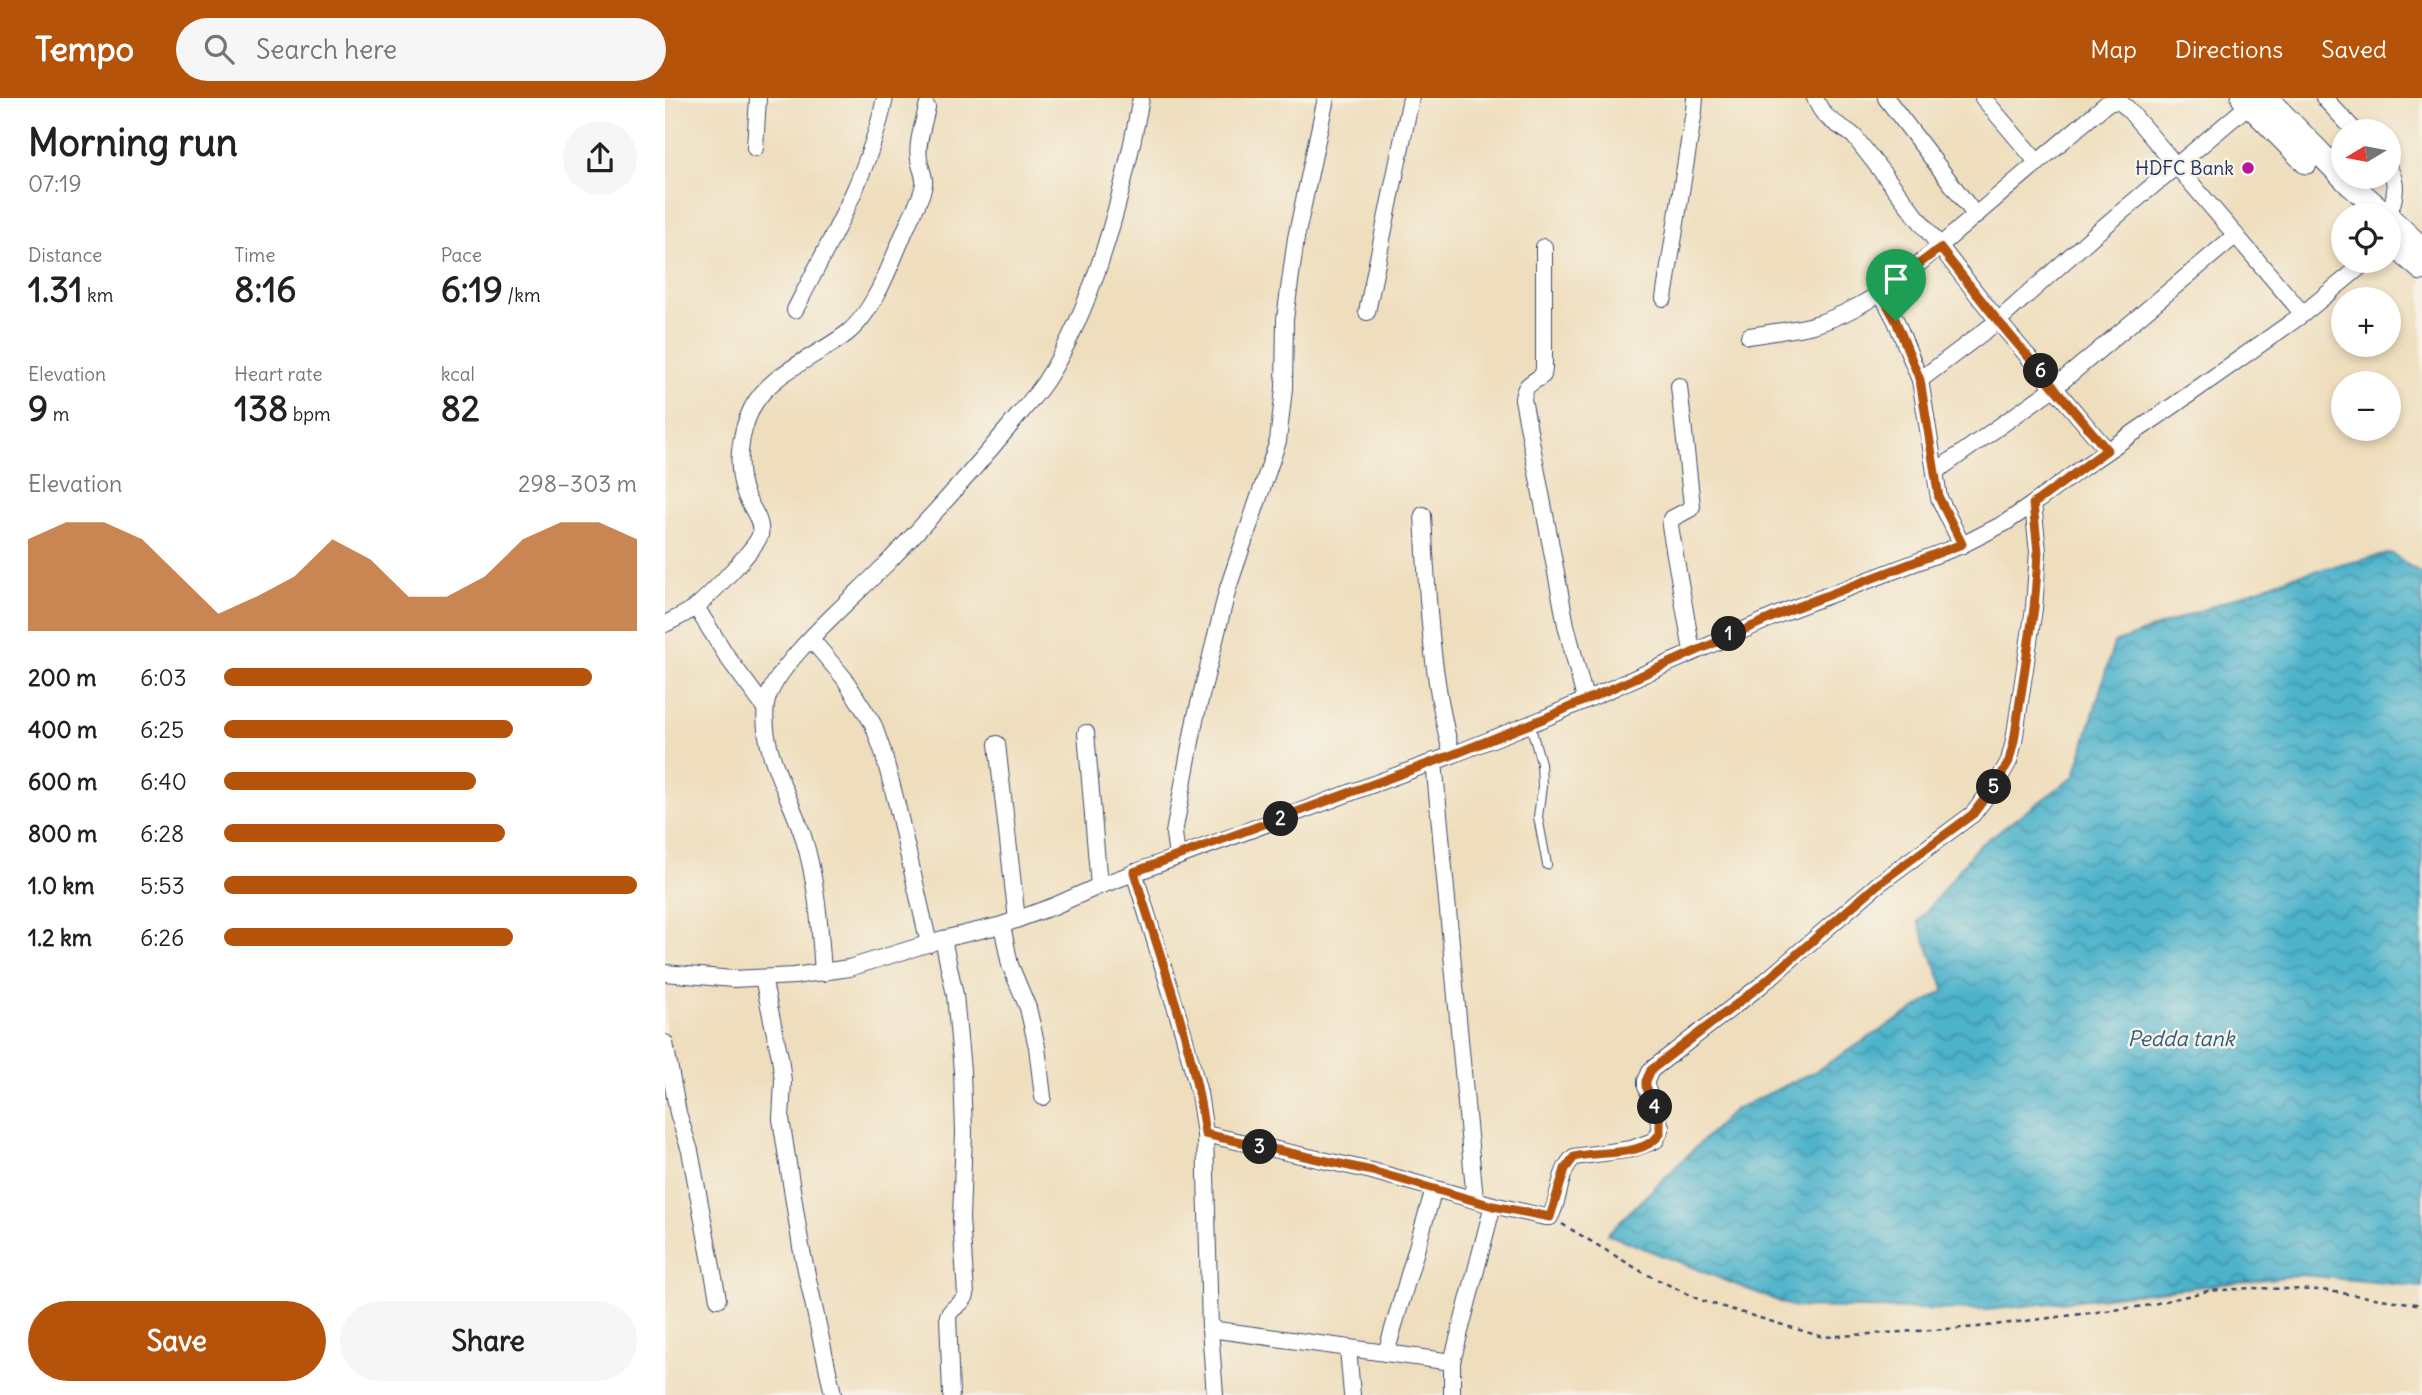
<!DOCTYPE html>
<meta charset="utf-8">
<style>
body{margin:0;font-family:Delius,sans-serif;background:#f6f6f6;color:#202124;height:100vh;display:flex;flex-direction:column;font-size:26px;white-space:nowrap}
*{box-sizing:border-box;margin:0}
p{font-size:23px;color:#757577}
.icon{flex:none;width:38px;height:38px;fill:none;stroke:currentColor;stroke-width:2;stroke-linecap:round;stroke-linejoin:round}
.map{position:relative;flex:1;overflow:hidden}
.sheet{display:flex;flex-direction:column;background:#fff;width:665px}
.sheet>*{flex:none}
.needle{width:46px;rotate:260deg}
.buttons{position:absolute;left:1666px;top:21px;display:grid;gap:14px}
.buttons a{display:grid;place-items:center;width:70px;height:70px;border-radius:50%;background:#fff;box-shadow:0 4px 10px #0003;font-size:35px}
.pin{position:absolute;display:grid;place-items:center;width:60px;height:60px;color:#fff;margin:-72px -30px;border-radius:50% 50% 50% 0;rotate:-45deg;box-shadow:0 0 7px #0007}
.pin .icon{rotate:45deg}
.km{position:absolute;width:35px;height:35px;margin:-18px;border-radius:50%;background:#222;color:#fff;font-size:19px;line-height:35px;text-align:center}
.round{display:grid;place-items:center;flex:none;width:74px;height:74px;border-radius:37px;background:#f6f6f6}
.head{display:flex;align-items:center;justify-content:space-between;height:119px;padding:0 28px}
h1{font-size:38px;font-weight:700;line-height:52px}
.figures{display:grid;grid-template-columns:repeat(3,1fr);gap:10px;height:119px;padding:7px 28px}
.figures div{display:grid;align-content:center}
.figures b{font-size:35px;font-weight:700}
.figures small{font-size:19px;font-weight:400}
.figures p{font-size:19px}
.chart{height:196px;padding:14px 28px}
.chart p{display:flex;justify-content:space-between}
.chart svg{width:100%;height:126px;margin-top:7px;fill:#b45309;opacity:.7}
.button{display:flex;gap:14px;margin-top:auto;padding:14px 28px}
.button a{flex:1;height:80px;border-radius:42px;background:#b45309;color:#fff;font-size:28px;font-weight:700;line-height:80px;text-align:center}
.button a+a{background:#f6f6f6;color:#202124}
ul{padding:0 28px;list-style:none;font-size:23px}
li{display:grid;grid-template-columns:112px 84px 1fr;align-items:center;height:52px}
li i{height:18px;border-radius:9px;background:#b45309}
header{display:flex;align-items:center;gap:42px;box-sizing:border-box;height:98px;padding:0 35px;background:#b45309;color:#fff}
header strong{font-size:33px}
nav{display:flex;gap:38px;margin-inline-start:auto;font-size:24px}
.search{width:490px;height:63px;background:#f6f6f6;display:flex;align-items:center;gap:18px;box-sizing:border-box;padding:0 24px;border-radius:38px;color:#757577;font-size:26px}
main{display:flex;flex:1;min-height:0}
.map>svg:first-child{display:block}
.water{fill:url(#water-waves);stroke:#347194;stroke-width:2}
.lines{fill:none;stroke-linecap:round;stroke-linejoin:round}
.service-casing{stroke:#3b496c;stroke-width:10}
.minor-casing{stroke:#3b496c;stroke-width:18}
.secondary-casing{stroke:#3b496c;stroke-width:25}
.path{stroke:#3b496c;stroke-width:2.5;stroke-dasharray:5 5;stroke-linecap:butt}
.service{stroke:#fff;stroke-width:8}
.minor{stroke:#fff;stroke-width:16}
.secondary{stroke:#fff;stroke-width:23}
.route-casing{stroke:#fff;stroke-width:14}
.route{stroke:#b45309;stroke-width:9}
.poi-dot{fill:#b5179e;stroke:#f7f3e8;stroke-width:2.5}
.labels{text-anchor:middle;stroke-width:5;stroke-linejoin:round;paint-order:stroke}
.poi-label{font-size:19px;fill:#1b2f5e;stroke:#f7f3e8;text-anchor:end}
.water-label{font-size:21px;font-style:italic;fill:#2a577f;stroke:#f7f3e8}
</style>
<header>
<strong>Tempo</strong>
<div class="search"><svg class="icon" aria-label="search" viewBox="0 0 24 24"><circle cx="10" cy="10" r="6"/><path d="M15 15l6 6"/></svg>Search here</div>
<nav><a>Map</a><a>Directions</a><a>Saved</a></nav>
</header>
<main>
<section class="sheet">
<div class="head"><div><h1>Morning run</h1><p>07:19</p></div><a class="round"><svg class="icon" aria-label="share" viewBox="0 0 24 24"><path d="M12 15V3M7 8l5-5 5 5M5 13v7h14v-7"/></svg></a></div>
<div class="figures">
<div><p>Distance</p><b>1.31<small> km</small></b></div>
<div><p>Time</p><b>8:16</b></div>
<div><p>Pace</p><b>6:19<small> /km</small></b></div>
</div>
<div class="figures">
<div><p>Elevation</p><b>9<small> m</small></b></div>
<div><p>Heart rate</p><b>138<small> bpm</small></b></div>
<div><p>kcal</p><b>82</b></div>
</div>
<div class="chart"><p><span>Elevation</span>298–303 m</p>
<svg viewBox="0 0 160 44" preserveAspectRatio="none"><path d="M0 44V12L10 6L20 6L30 12L40 25L50 38L60 32L70 25L80 12L90 19L100 32L110 32L120 25L130 12L140 6L150 6L160 12V44z"/></svg>
</div>
<ul>
<li><b>200 m</b>6:03<i style="width:89%"></i></li>
<li><b>400 m</b>6:25<i style="width:70%"></i></li>
<li><b>600 m</b>6:40<i style="width:61%"></i></li>
<li><b>800 m</b>6:28<i style="width:68%"></i></li>
<li><b>1.0 km</b>5:53<i style="width:100%"></i></li>
<li><b>1.2 km</b>6:26<i style="width:70%"></i></li>
</ul>
<div class="button"><a>Save</a><a>Share</a></div>
</section>
<div class="map">
<svg width="1757" height="1297" viewBox="0 0 1757 1297">
<defs>
<pattern id="water-waves" width="16" height="10" patternUnits="userSpaceOnUse" patternTransform="scale(1.75)"><rect width="16" height="10" fill="#4db3cb"/><path d="M0 5q4-4 8 0t8 0" fill="none" stroke="#3f92a8"/></pattern>
</defs>
<rect width="100%" height="100%" fill="#f7f3e8"/>
<filter id="ink" filterUnits="userSpaceOnUse"><feTurbulence type="fractalNoise" baseFrequency=".0143" numOctaves="2"/><feDisplacementMap in="SourceGraphic" scale="14" xChannelSelector="R" yChannelSelector="G"/><feConvolveMatrix kernelMatrix="1 2 1 2 8 2 1 2 1" color-interpolation-filters="sRGB"/></filter>
<filter id="wash" filterUnits="userSpaceOnUse"><feTurbulence type="fractalNoise" baseFrequency=".00686" numOctaves="4" result="noise"/><feDisplacementMap in="SourceGraphic" scale="28" xChannelSelector="R" yChannelSelector="G"/><feGaussianBlur stdDeviation="1.57" result="paint"/><feColorMatrix in="noise" values="0 0 0 0 0 0 0 0 0 0 0 0 0 0 0 0 0 1.4 0 .05"/><feComposite in="paint" operator="in"/></filter>
<g filter="url(#wash)">
<rect width="100%" height="100%" fill="#efdebd"/>
<polygon class="water" points="1726,455 1757,477 1757,1189 1638,1177 1322,1212 1128,1209 942,1136 1069,1012 1149,974 1280,892 1253,824 1312,749 1410,678 1449,545 1625,479"/>
</g>
<g filter="url(#ink)">
<g class="lines">
<defs>
<polyline id="service" points="865,626 876,665 877,688 873,719 882,767"/>
<g id="minor">
<path d="M1150 0C1159 23 1171 24 1189 38L1333 223 1442 352"/>
<polyline points="1221,0 1311,118"/>
<polyline points="1318,0 1373,65"/>
<polyline points="1659,0 1690,33"/>
<polyline points="90,50 93,0"/>
<path d="M1723 117C1730 102 1734 85 1724 71"/>
<path d="M879 149V270L878 277C866 286 860 285 858 301L901 527 920 601"/>
<polyline points="1216,195 1231,223 1255,282 1270,374"/>
<polyline points="999,200 1029,13 1030,0"/>
<path d="M130 212C165 143 204 76 220 0"/>
<polyline points="702,214 746,0"/>
<path d="M1084 238C1104 235 1125 232 1144 228 1179 219 1209 200 1237 180L1441 6C1451 2 1455 3 1462 10L1638 216"/>
<polyline points="1255,282 1333,223 1429,137 1585,6"/>
<polyline points="1014,288 1027,408 1025,411 1006,421 1005,428 1027,553"/>
<path d="M758 417C762 497 766 579 787 657"/>
<polyline points="1297,447 1274,400 1270,374 1390,289 1571,137"/>
<polyline points="31,509 63,560 100,610"/>
<path d="M0 526C10 521 23 515 32 508 44 498 92 449 95 437 98 423 86 410 81 398 70 370 74 336 87 310 105 275 151 259 181 236 211 213 228 159 243 126 248 113 257 100 259 86 260 77 255 70 254 61 251 45 259 25 262 9"/>
<polyline points="146,541 179,580 208,626 218,654 231,703 264,846"/>
<polyline points="421,635 434,788"/>
<polyline points="332,646 352,822"/>
<polyline points="769,663 810,1102"/>
<polyline points="512,759 509,735 530,622 563,490 613,343 619,291 620,221 631,140 661,0"/>
<polyline points="469,774 518,934 534,995 540,1036 545,1231 550,1297"/>
<polyline points="337,827 345,867 363,910 372,949 378,999"/>
<path d="M278 841 290 897 297 973 299 1034 296 1121 301 1197C298 1207 287 1208 283 1218L286 1297"/>
<polyline points="0,875 68,881 129,878 184,870 278,841 337,827 389,808 434,788 787,657 880,620 1124,512 1297,447 1340,425 1368,406 1417,370 1505,310 1638,216 1702,163"/>
<path d="M158 875C155 830 152 782 138 738 125 697 95 652 101 607 106 567 197 493 227 460 267 418 306 375 343 330 355 315 369 300 380 284 431 206 459 92 476 0"/>
<polyline points="98,880 115,959 118,983 116,1021 136,1149 168,1296"/>
<polyline points="0,945 13,1015 25,1053 53,1201"/>
<path d="M540 1036 707 1073 828 1107 880 1119H885C896 1100 893 1073 909 1059L966 1051 991 1042 996 1029 981 988V983L986 972 1095 888 1212 787 1308 716 1334 681 1344 663 1349 643 1369 510 1373 454 1368 406"/>
<polyline points="545,1231 787,1264"/>
<polyline points="683,1250 687,1297"/>
<polyline points="721,1255 769,1091"/>
<polyline points="787,1297 787,1264 828,1107"/>
</g>
<g id="secondary">
<polyline points="1578,0 1641,64"/>
<polyline points="1601,0 1685,86 1721,117"/>
<polyline points="1724,120 1757,151"/>
<polyline points="1724,142 1757,171"/>
</g>
</defs>
<use href="#service" class="service-casing"/>
<use href="#minor" class="minor-casing"/>
<use href="#secondary" class="secondary-casing"/>
<polyline class="path" points="897,1126 979,1175 1035,1202 1158,1239 1313,1229 1480,1208 1543,1193 1586,1190 1656,1192 1757,1207"/>
<use href="#service" class="service"/>
<use href="#minor" class="minor"/>
<use href="#secondary" class="secondary"/>
</g>
</g>
<g class="lines" filter="url(#ink)">
<defs>
<path id="route" d="M1275 150 1333 223 1442 352 1368 406 1373 454 1372 473 1369 510 1349 643 1344 663 1334 681 1308 716 1212 787 1095 888 986 972 981 983V988L995 1021V1036C977 1060 935 1052 909 1059L900 1071 885 1119 828 1108 707 1073 540 1036C529 947 495 860 469 774L787 657 880 620 1124 512 1297 446 1274 400 1255 282 1231 223 1216 195Z"/>
</defs>
<use href="#route" class="route-casing"/>
<use href="#route" class="route"/>
</g>
<circle class="poi-dot" cx="1583" cy="70" r="7"/>
<g class="labels">
<g class="poi-label">
<text x="1569" y="77">HDFC Bank</text>
</g>
<g class="water-label">
<text x="1516" y="948">Pedda tank</text>
</g>
</g>
</svg>
<div class="buttons">
<a><svg class="needle" viewBox="-14 -14 28 28"><path d="M0-13l5 13h-10z" fill="#e53935"/><path d="M0 13l5-13h-10z" fill="#757577"/></svg></a>
<a><svg class="icon" aria-label="locate" viewBox="0 0 24 24"><circle cx="12" cy="12" r="6"/><path d="M12 2v4M12 18v4M2 12h4M18 12h4"/></svg></a>
<a>+</a>
<a>−</a>
</div>
<div class="pin" style="left:1231px;top:223px;background:#1e9e55"><svg class="icon" aria-label="arrive" viewBox="0 0 24 24"><path d="M6 21V4h12l-3 4 3 4H6"/></svg></div>
<b class="km" style="left:1064px;top:536px">1</b>
<b class="km" style="left:616px;top:721px">2</b>
<b class="km" style="left:595px;top:1049px">3</b>
<b class="km" style="left:990px;top:1009px">4</b>
<b class="km" style="left:1329px;top:689px">5</b>
<b class="km" style="left:1376px;top:273px">6</b>
</div>
</main>
